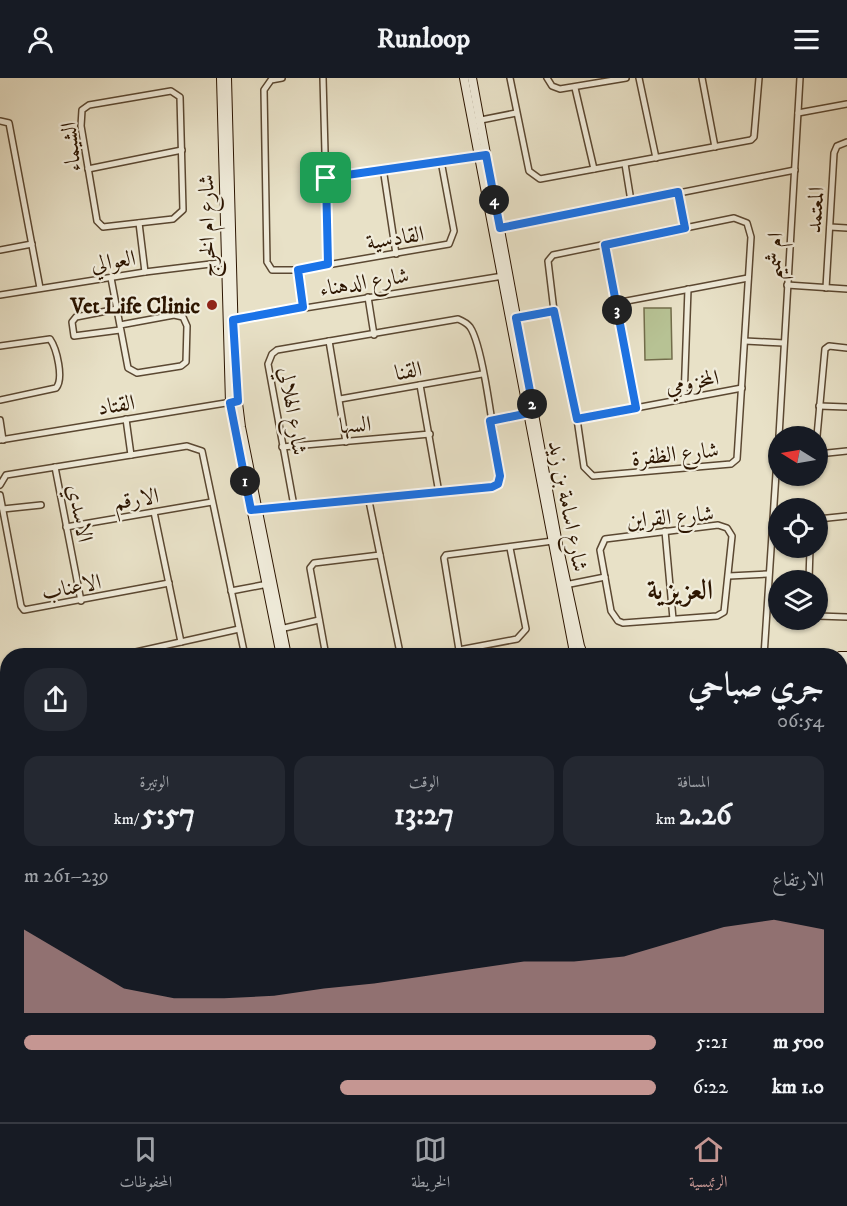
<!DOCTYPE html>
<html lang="ar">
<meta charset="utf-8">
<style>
body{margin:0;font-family:"IM FELL DW Pica",Amiri,serif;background:#242831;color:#f1f3f6;direction:rtl;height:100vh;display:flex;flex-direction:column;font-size:22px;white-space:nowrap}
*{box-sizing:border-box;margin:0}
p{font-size:20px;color:#9ea1a6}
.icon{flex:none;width:33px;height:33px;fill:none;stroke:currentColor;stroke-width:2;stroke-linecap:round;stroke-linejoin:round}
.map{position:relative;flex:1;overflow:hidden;direction:ltr}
.sheet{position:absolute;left:0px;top:570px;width:848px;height:474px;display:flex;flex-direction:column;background:#171b24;border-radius:24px 24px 0 0;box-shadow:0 2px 4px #0004;direction:rtl}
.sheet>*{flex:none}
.needle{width:39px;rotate:281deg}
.tools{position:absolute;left:768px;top:348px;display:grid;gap:12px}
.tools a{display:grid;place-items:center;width:60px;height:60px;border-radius:50%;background:#171b24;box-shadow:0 2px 4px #0004;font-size:30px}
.pin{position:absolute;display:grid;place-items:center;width:51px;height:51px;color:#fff;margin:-26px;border-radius:12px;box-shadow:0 3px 9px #0006}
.km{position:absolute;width:30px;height:30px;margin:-15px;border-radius:50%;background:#222;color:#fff;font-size:16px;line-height:30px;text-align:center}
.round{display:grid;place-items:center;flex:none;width:63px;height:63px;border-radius:24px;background:#242831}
.head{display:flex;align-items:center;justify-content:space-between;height:102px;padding:0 24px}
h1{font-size:33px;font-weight:700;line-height:45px}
.metrics{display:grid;grid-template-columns:repeat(3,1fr);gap:9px;height:102px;padding:6px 24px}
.metrics div{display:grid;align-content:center;border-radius:15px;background:#242831;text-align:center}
.metrics b{font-size:30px;font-weight:700}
.metrics small{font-size:16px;font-weight:400}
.metrics p{font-size:16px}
.chart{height:168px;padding:12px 24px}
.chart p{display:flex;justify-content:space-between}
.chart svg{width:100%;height:108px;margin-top:6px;fill:#c59692;opacity:.7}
ul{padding:0 24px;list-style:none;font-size:20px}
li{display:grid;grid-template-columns:96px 72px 1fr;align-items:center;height:45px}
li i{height:15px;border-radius:8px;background:#c59692}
header{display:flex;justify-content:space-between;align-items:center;height:78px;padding:0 24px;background:#171b24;font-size:27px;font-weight:700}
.menu{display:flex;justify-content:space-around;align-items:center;height:84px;border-top:2px solid #363941;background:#171b24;font-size:16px;color:#9ea1a6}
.menu a{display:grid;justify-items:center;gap:3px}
.menu .on{color:#c59692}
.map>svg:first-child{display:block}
.green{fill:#b7c294;stroke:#726c4a;stroke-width:1.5}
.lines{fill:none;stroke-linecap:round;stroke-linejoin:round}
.street-casing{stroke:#5b4832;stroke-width:8}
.secondary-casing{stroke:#2c1500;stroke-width:10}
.primary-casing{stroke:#2c1500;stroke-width:10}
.street{stroke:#f0ecdb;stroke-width:5}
.secondary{stroke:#f0ecdb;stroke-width:8}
.primary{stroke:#e8e1c7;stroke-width:8}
.route-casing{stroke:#fff;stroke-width:12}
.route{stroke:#1a73e8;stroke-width:8}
.poi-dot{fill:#8f2418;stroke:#f0ecdb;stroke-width:2}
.labels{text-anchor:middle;stroke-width:4.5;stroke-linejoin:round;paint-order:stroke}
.street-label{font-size:22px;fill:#2c1500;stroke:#f0ecdb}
.poi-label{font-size:22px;font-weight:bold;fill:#2c1500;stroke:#f0ecdb;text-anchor:end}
.district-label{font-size:28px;font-weight:bold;fill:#2c1500;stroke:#f0ecdb}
</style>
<header><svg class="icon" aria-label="menu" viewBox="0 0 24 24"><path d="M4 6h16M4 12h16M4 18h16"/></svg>Runloop<svg class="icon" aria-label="person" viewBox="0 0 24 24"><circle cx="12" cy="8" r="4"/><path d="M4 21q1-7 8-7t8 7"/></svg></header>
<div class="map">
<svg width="847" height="1044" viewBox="0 0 847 1044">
<rect width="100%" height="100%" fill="#e8e1c7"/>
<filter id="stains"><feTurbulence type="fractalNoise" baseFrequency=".00333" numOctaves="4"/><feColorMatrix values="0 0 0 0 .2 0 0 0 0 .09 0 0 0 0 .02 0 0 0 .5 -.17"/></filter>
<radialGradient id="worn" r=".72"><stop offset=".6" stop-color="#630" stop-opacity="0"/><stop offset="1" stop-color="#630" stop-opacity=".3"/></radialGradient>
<g class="green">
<polygon points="644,230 671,230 672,281 645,282"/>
<polygon points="654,1037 692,1044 201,1044 199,1037"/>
</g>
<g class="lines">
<defs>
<g id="street">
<polyline points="282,0 271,2 264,12 267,184 272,192 298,192 449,166 454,153 441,83"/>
<polyline points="323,0 328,186"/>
<polyline points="510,0 529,93 540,101 751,62 754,59 759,0"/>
<polyline points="547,0 552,8 560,11 626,0"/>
<polyline points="639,0 656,80"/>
<polyline points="702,0 715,69"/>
<polyline points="575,10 594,91"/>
<polygon points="171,13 180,19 183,132 173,141 103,149 97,143 81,48 82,32 89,27"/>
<polyline points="798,35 847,26"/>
<polyline points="0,43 9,45 40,210"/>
<polyline points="476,43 516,35"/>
<polyline points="625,86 631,123"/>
<polyline points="383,90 396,176"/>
<polyline points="88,91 182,72"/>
<polyline points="326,100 481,77"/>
<polyline points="678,114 685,150"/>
<polygon points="734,140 747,145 751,159 737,381 731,386 593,398 584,389 577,341 554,233 548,183 553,177"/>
<polyline points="139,145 145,194"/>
<polyline points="830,149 847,150"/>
<polyline points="497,151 795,92"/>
<polyline points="605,167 635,330"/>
<polyline points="0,172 32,166"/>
<polyline points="298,192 303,229"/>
<polyline points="111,200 128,290 137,295 181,288 186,284 187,248 183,239 174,237 120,247"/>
<polyline points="787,207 847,211"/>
<polyline points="826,210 834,75 837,68 847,64"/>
<polyline points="0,217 145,194 227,184"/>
<polyline points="368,219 374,257"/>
<polyline points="616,225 748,200"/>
<polyline points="117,231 76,239 72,244 74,258 120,252"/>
<polyline points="514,240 554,233"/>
<polyline points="231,242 503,198"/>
<polyline points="329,263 346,364"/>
<polyline points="745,263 784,265"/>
<path d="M0 268 50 261C57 271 64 301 56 310L0 322"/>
<polyline points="420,307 439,415"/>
<polyline points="340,321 482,296"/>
<polyline points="684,321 688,211"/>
<polyline points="819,328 847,329"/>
<polyline points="126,341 131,377"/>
<polyline points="577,341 742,310"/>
<polyline points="0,342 3,362"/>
<polyline points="490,343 530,335"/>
<polyline points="779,358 800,0"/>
<polyline points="817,358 825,271 829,268 847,270"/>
<polyline points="0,362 238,323"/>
<polyline points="282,369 430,356"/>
<polyline points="818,376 847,373"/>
<polyline points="55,389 81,523"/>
<polyline points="0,407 6,397 187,368 202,373 245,578"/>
<polyline points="0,417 21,528 24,532 169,505"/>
<polyline points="369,423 399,570 397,578"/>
<polyline points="3,431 41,427"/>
<path d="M256 432 492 409 498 406 500 398C495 369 484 269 470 249 467 245 463 243 458 241L277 272 272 276 268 286 294 428"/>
<polyline points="154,434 181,564"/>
<polyline points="818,441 847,438"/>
<polygon points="718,447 727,450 732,458 724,534 717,538 623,545 618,543 611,533 600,472 605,461"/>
<polyline points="66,449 212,424"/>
<polyline points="665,453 673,541"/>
<polyline points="729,498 768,496"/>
<polyline points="809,502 810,470"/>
<polyline points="565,507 605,499"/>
<polyline points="231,513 268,506"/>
<polyline points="818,538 847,539"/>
<polyline points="280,551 319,542"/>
<polyline points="459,572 517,561 526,551 510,470"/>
<polyline points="118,578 239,551"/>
<polyline points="326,578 310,490 314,485 380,477"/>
<polyline points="460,578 444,480 446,477 553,463"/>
<polyline points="764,578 778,365"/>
<polyline points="0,619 8,657"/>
<polyline points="840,668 847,667"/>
<polyline points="840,793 847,792"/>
<polyline points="840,856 847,856"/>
<polyline points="0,895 8,933"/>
<polyline points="29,1036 35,1044"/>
<polyline points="81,1036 82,1044"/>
<polyline points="127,1036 128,1044"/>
</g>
<g id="secondary">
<polyline points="221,0 230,325 281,578"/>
<polyline points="227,0 235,301 241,349 287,578"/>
<polyline points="464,0 573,569 572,578"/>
<polyline points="472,0 558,466 580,568 584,578"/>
<polyline points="751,578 818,578"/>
<polyline points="840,578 847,578"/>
<polyline points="840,585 847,585"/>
<polyline points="0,697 8,697"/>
<polyline points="722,1036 759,1044"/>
<polyline points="752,1036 791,1044"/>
</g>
<g id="primary">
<polyline points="0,681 8,686"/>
<polyline points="0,701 8,701"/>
<polyline points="0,708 8,744"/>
<polyline points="0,762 8,800"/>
<polyline points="1,795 8,823"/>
<polyline points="0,837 8,874"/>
<polyline points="41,1036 43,1044"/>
<polyline points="60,1036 66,1044"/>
</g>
</defs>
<use href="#street" class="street-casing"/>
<use href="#secondary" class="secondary-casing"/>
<use href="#primary" class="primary-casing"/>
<use href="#street" class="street"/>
<use href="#secondary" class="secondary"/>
<use href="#primary" class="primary"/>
</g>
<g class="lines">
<defs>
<polygon id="route" points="486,77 500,150 678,114 685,150 605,167 636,330 577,341 554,233 516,240 534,334 490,343 500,398 498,406 492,409 251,432 230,325 238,323 233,242 303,229 298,192 328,186 326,100"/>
</defs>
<use href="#route" class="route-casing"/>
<use href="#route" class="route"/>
</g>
<circle class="poi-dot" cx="212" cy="227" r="6"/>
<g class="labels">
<g class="street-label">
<text transform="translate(70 69) rotate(-96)" y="8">الشيماء</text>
<text transform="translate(814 132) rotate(-86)" y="8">المعتمد</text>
<text transform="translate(206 148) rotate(-91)" y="8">شارع ام الخرج</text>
<text transform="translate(395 159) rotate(-9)" y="8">القادسية</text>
<text transform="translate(773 178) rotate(-86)" y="8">ام شميم</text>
<text transform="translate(113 182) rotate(-9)" y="8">العوالي</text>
<text transform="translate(364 203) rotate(-9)" y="8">شارع الدهناء</text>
<text transform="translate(408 292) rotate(-10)" y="8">القنا</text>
<text transform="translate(692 303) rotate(-10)" y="8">المخزومي</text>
<text transform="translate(116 326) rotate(-9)" y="8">القتاد</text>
<text transform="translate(294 333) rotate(81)" y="8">شارع الهلالي</text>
<text transform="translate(355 346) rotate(-5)" y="8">السها</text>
<text transform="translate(675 375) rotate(-6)" y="8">شارع الظفرة</text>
<text transform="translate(136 420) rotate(-9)" y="8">الارقم</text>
<text transform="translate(569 428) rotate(79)" y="8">شارع اسامة بن زيد</text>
<text transform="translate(81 435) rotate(79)" y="8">الاسدي</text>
<text transform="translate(670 438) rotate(-5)" y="8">شارع القراين</text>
<text transform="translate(71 508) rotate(-11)" y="8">الاعناب</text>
</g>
<g class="poi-label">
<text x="200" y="235">Vet Life Clinic</text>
</g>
<g class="district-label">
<text x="680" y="521">العزيزية</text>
</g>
</g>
<rect width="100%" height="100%" filter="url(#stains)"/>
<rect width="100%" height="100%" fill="url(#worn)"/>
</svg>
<div class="tools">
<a><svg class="needle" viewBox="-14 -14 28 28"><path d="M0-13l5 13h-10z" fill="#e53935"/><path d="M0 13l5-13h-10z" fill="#9ea1a6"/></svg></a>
<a><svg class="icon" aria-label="locate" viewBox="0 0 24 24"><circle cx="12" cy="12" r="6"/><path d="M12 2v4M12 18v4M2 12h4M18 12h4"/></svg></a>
<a><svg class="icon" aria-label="layers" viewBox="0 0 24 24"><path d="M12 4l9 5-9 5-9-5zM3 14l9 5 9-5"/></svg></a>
</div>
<div class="pin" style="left:326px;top:100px;background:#1e9e55"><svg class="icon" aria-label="arrive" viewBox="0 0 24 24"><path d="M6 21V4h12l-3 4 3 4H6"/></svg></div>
<b class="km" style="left:245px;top:403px">1</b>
<b class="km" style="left:532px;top:326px">2</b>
<b class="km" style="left:617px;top:232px">3</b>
<b class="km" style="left:494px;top:122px">4</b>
<section class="sheet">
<div class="head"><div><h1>جري صباحي</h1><p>06:54</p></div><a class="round"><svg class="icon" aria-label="share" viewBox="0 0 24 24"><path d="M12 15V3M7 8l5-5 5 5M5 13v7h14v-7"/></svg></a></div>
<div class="metrics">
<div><p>المسافة</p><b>2.26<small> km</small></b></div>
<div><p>الوقت</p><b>13:27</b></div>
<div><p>الوتيرة</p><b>5:57<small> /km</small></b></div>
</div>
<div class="chart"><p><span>الارتفاع</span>239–261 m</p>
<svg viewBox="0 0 160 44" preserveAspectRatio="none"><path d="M0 44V10L10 22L20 34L30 38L40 38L50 37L60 34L70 32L80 29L90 26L100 23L110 23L120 21L130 15L140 9L150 6L160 10V44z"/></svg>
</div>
<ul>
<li><b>500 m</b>5:21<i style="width:100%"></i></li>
<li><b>1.0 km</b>6:22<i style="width:50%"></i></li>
</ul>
</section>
</div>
<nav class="menu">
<a class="on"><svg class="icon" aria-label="home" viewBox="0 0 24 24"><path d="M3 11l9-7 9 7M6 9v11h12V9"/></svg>الرئيسية</a>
<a><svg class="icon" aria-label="map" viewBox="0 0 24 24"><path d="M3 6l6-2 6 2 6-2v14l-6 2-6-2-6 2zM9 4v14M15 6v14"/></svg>الخريطة</a>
<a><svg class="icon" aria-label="saved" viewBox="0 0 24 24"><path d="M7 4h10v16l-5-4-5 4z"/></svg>المحفوظات</a>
</nav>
